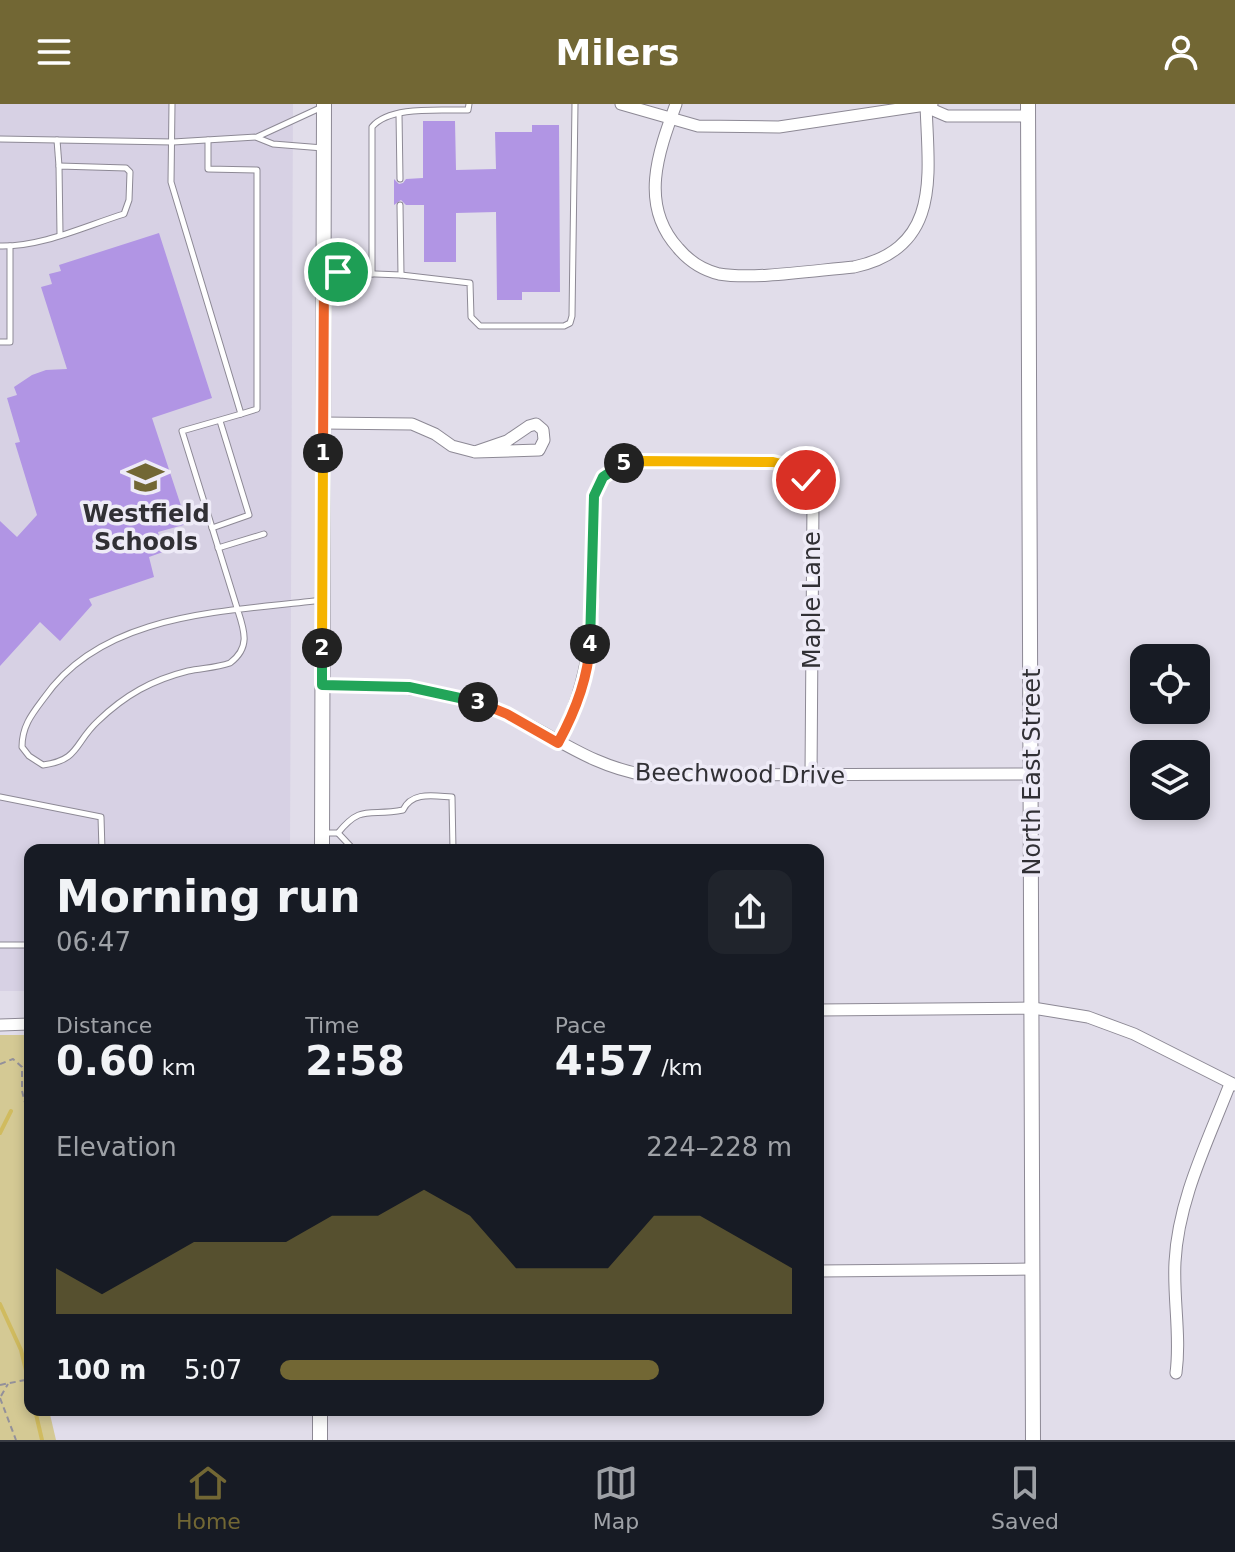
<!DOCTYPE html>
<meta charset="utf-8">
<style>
body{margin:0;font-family:"DejaVu Sans",sans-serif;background:#20242c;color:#f1f3f6;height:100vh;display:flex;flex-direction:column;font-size:30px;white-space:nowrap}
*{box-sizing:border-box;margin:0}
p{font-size:26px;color:#9ea1a6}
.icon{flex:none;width:44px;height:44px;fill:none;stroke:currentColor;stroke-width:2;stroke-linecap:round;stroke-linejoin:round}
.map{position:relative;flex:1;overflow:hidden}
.side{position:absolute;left:24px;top:740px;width:800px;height:572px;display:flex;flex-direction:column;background:#171b24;border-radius:16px;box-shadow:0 4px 12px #0003}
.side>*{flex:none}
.fabs{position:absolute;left:1130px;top:540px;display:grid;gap:16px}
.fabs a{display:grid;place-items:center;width:80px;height:80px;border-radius:16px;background:#171b24;box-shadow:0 4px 12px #0003;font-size:40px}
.pin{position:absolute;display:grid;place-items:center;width:68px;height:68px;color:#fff;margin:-34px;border:4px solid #fff;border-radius:50%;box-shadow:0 2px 8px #0007}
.km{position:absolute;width:40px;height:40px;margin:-20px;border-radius:50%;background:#222;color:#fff;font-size:22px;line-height:40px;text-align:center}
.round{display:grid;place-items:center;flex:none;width:84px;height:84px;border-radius:16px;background:#20242c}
.head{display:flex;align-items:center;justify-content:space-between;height:136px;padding:0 32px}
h1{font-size:44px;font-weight:800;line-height:60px}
.figures{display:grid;grid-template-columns:repeat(3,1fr);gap:12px;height:136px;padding:8px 32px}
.figures div{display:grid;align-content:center}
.figures b{font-size:40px;font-weight:800}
.figures small{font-size:22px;font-weight:400}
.figures p{font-size:22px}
.chart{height:224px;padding:16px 32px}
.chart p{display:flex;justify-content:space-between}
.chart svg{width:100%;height:144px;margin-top:8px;fill:#726734;opacity:.7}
ul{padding:0 32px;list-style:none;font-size:26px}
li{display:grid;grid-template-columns:128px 96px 1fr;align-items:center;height:60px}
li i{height:20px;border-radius:10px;background:#726734}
header{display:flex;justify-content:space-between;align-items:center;height:104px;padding:0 32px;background:#726734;color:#fff;font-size:36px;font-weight:800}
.tabs{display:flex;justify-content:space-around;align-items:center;height:112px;border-top:2px solid #363941;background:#171b24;font-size:22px;color:#9ea1a6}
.tabs a{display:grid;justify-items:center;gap:4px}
.tabs .active{color:#726734}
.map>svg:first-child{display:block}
.built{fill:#d7d1e4}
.green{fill:#d4c994}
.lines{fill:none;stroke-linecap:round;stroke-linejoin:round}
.stream{stroke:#d0bb5f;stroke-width:4}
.building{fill:#b195e4}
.service-casing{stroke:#8d8995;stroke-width:7}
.minor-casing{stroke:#8d8995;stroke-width:13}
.tertiary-casing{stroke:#8d8995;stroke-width:16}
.path{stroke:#93909a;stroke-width:2;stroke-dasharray:6 4;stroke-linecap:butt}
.service{stroke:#fff;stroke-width:5}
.minor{stroke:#fff;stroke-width:11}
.tertiary{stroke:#fff;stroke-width:14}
.split-1-casing{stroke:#fff;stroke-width:16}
.split-2-casing{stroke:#fff;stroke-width:16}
.split-3-casing{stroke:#fff;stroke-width:16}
.split-4-casing{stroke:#fff;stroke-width:16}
.split-5-casing{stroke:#fff;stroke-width:16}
.split-6-casing{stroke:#fff;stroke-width:16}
.split-1{stroke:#f0652b;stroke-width:10}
.split-2{stroke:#f5b400;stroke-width:10}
.split-3{stroke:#22a559;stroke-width:10}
.split-4{stroke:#f0652b;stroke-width:10}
.split-5{stroke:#22a559;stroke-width:10}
.split-6{stroke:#f5b400;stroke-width:10}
.labels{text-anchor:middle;stroke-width:7;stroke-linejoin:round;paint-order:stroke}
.poi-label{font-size:24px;font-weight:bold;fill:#313035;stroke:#eeebf7}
.street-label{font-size:24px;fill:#313035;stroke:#eeebf7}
</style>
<header><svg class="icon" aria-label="menu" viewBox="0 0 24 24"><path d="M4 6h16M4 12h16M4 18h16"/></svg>Milers<svg class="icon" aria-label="person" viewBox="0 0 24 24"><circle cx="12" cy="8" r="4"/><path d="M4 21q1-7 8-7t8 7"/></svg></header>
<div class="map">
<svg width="1235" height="1336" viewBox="0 0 1235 1336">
<rect width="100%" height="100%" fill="#e1ddea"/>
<polygon class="built" points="0,0 293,0 290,746 30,746 30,887 0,887"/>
<polygon class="green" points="30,931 30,1306 49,1306 56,1336 0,1336 0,931"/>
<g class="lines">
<g class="stream">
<polyline points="0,1029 11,1007"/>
<polyline points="0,1200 21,1246 30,1283"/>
<polyline points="35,1306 42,1336"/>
</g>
</g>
<g class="building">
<polygon points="423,17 455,17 456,66 496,65 495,28 532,28 532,21 559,21 560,188 522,188 522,196 497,196 496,108 456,109 456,158 424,158 424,101 406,101 401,96 394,101 394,75 399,80 403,79 406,75 423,74"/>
<polygon points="159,129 212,294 152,314 187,420 158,428 163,448 149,453 154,473 89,495 92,501 60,537 40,518 0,562 0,417 17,433 37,411 15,339 20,338 7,294 17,291 14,283 32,271 46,266 67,265 41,183 52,180 49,170 61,167 59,161"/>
</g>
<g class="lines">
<defs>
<g id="service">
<path d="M172 0 171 78 241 310 182 327 238 507C245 528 250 544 230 559 216 564 202 564 188 567 152 576 125 591 98 617 74 639 80 656 43 661L29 652 22 643C22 622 32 610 44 594 104 507 228 508 322 496"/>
<polyline points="399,10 400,75"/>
<polyline points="258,34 273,40 323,44"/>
<polyline points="0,35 173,38 257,33 320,4"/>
<polyline points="57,36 59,62"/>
<polyline points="208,36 208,65 257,66 257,305 241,310"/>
<polyline points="400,101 401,171"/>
<path d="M0 142C42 143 85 122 124 110L129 96 130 68 126 64 59 62 60 130"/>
<polyline points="325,168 401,171 470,179 471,213 480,222 564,222 570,219 572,212 575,0"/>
<path d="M372 170V23C390 1 442 7 468 6L469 0"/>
<polyline points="0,238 10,238 10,142"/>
<polyline points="212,424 249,411 220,317"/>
<polyline points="218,444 264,430"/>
<polyline points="0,693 101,713 102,746"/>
<path d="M323 729H338C362 699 370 713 403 706 412 687 434 692 452 693L453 746"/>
<polyline points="338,729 354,746"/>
<polyline points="0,841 30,841"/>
</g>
<g id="minor">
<polyline points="621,0 698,22 779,23 932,0"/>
<path d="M676 0C658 49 639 101 678 144 688 156 703 166 719 170 753 176 817 166 854 163 943 144 928 69 926 0"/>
<polyline points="926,3 947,12 1028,12"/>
<polyline points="323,319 412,320 435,330 452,342 475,348 539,346 544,336 543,326 536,320 529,322 507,337 475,348"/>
<path d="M322 581C385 581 447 583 505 609 554 631 590 662 645 671L1032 670"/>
<path d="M558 639C600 558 592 491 593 403 596 374 611 360 640 357L773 358C795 361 808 373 813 396L811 672"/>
<polyline points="818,906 1033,904 1088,913 1134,930 1235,981"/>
<polyline points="0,921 30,920"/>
<polyline points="818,1167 1032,1165"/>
<path d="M1176 1269C1181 1232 1173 1195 1175 1158 1178 1096 1208 1037 1230 980"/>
</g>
<g id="tertiary">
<polyline points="1028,0 1033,1336"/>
<polyline points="322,746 324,0"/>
<polyline points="320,1336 320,1306"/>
</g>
</defs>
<use href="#service" class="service-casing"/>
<use href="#minor" class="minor-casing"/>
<use href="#tertiary" class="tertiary-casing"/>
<g class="path">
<polyline points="0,960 13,955 22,963 22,987 30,1018"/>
<polyline points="0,1281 30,1275"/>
<polyline points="1,1292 8,1280"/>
<polyline points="0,1294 16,1336"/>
</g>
<use href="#service" class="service"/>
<use href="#minor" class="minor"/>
<use href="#tertiary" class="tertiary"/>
</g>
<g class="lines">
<defs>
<polyline id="split-1" points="323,349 324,168 338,168"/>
<polyline id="split-2" points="322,544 323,349"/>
<polyline id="split-3" points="322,544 322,581 409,583 478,598"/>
<path id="split-4" d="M478 598 507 610 558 639C575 608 588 575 590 540"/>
<polyline id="split-5" points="590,540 594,392 603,373 624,359"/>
<polyline id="split-6" points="624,359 640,357 773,358 793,363 806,376"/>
</defs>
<use href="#split-1" class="split-1-casing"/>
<use href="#split-2" class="split-2-casing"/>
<use href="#split-3" class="split-3-casing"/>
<use href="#split-4" class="split-4-casing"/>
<use href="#split-5" class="split-5-casing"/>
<use href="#split-6" class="split-6-casing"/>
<use href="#split-1" class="split-1"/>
<use href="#split-2" class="split-2"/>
<use href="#split-3" class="split-3"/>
<use href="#split-4" class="split-4"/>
<use href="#split-5" class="split-5"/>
<use href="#split-6" class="split-6"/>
</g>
<defs>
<symbol id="school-bare" viewBox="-9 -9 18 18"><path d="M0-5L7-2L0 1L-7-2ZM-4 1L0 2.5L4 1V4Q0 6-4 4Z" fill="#726734" stroke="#eeebf7" stroke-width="2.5" paint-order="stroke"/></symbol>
</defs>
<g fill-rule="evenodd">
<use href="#school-bare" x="120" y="348" width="51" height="51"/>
</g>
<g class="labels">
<g class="poi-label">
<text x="146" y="418">Westfield<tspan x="146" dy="28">Schools</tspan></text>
</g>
<g class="street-label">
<text transform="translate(812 496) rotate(-90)" y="8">Maple Lane</text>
<text transform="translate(1032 668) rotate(-90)" y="8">North East Street</text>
<text transform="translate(740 670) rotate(1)" y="8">Beechwood Drive</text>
</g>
</g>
</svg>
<div class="fabs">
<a><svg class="icon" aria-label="locate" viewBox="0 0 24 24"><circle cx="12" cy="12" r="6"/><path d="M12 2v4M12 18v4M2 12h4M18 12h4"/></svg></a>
<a><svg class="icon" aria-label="layers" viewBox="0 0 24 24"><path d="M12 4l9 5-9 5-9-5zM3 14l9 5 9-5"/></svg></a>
</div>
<div class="pin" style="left:338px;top:168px;background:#1e9e55"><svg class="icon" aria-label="arrive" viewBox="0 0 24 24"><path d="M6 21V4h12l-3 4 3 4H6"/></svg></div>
<div class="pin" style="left:806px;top:376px;background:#d93025"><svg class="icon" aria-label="check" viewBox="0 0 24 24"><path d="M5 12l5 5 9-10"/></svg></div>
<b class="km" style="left:323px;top:349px">1</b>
<b class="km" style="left:322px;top:544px">2</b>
<b class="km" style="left:478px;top:598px">3</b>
<b class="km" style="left:590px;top:540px">4</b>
<b class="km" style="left:624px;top:359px">5</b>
<section class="side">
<div class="head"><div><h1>Morning run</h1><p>06:47</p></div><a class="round"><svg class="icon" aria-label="share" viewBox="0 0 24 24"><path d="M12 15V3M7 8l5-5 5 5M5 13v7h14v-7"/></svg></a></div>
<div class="figures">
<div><p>Distance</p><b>0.60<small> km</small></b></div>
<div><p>Time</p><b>2:58</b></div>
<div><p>Pace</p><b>4:57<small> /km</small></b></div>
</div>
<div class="chart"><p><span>Elevation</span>224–228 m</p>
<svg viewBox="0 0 160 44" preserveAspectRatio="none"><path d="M0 44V30L10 38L20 30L30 22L40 22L50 22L60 14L70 14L80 6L90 14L100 30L110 30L120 30L130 14L140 14L150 22L160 30V44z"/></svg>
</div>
<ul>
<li><b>100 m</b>5:07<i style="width:74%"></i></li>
</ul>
</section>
</div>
<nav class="tabs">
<a class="active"><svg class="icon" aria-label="home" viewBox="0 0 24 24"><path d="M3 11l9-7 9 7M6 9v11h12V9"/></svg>Home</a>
<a><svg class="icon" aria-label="map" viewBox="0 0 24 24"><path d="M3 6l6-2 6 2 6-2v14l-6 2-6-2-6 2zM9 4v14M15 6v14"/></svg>Map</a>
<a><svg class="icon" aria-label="saved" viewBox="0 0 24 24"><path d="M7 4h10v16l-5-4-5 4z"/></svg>Saved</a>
</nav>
